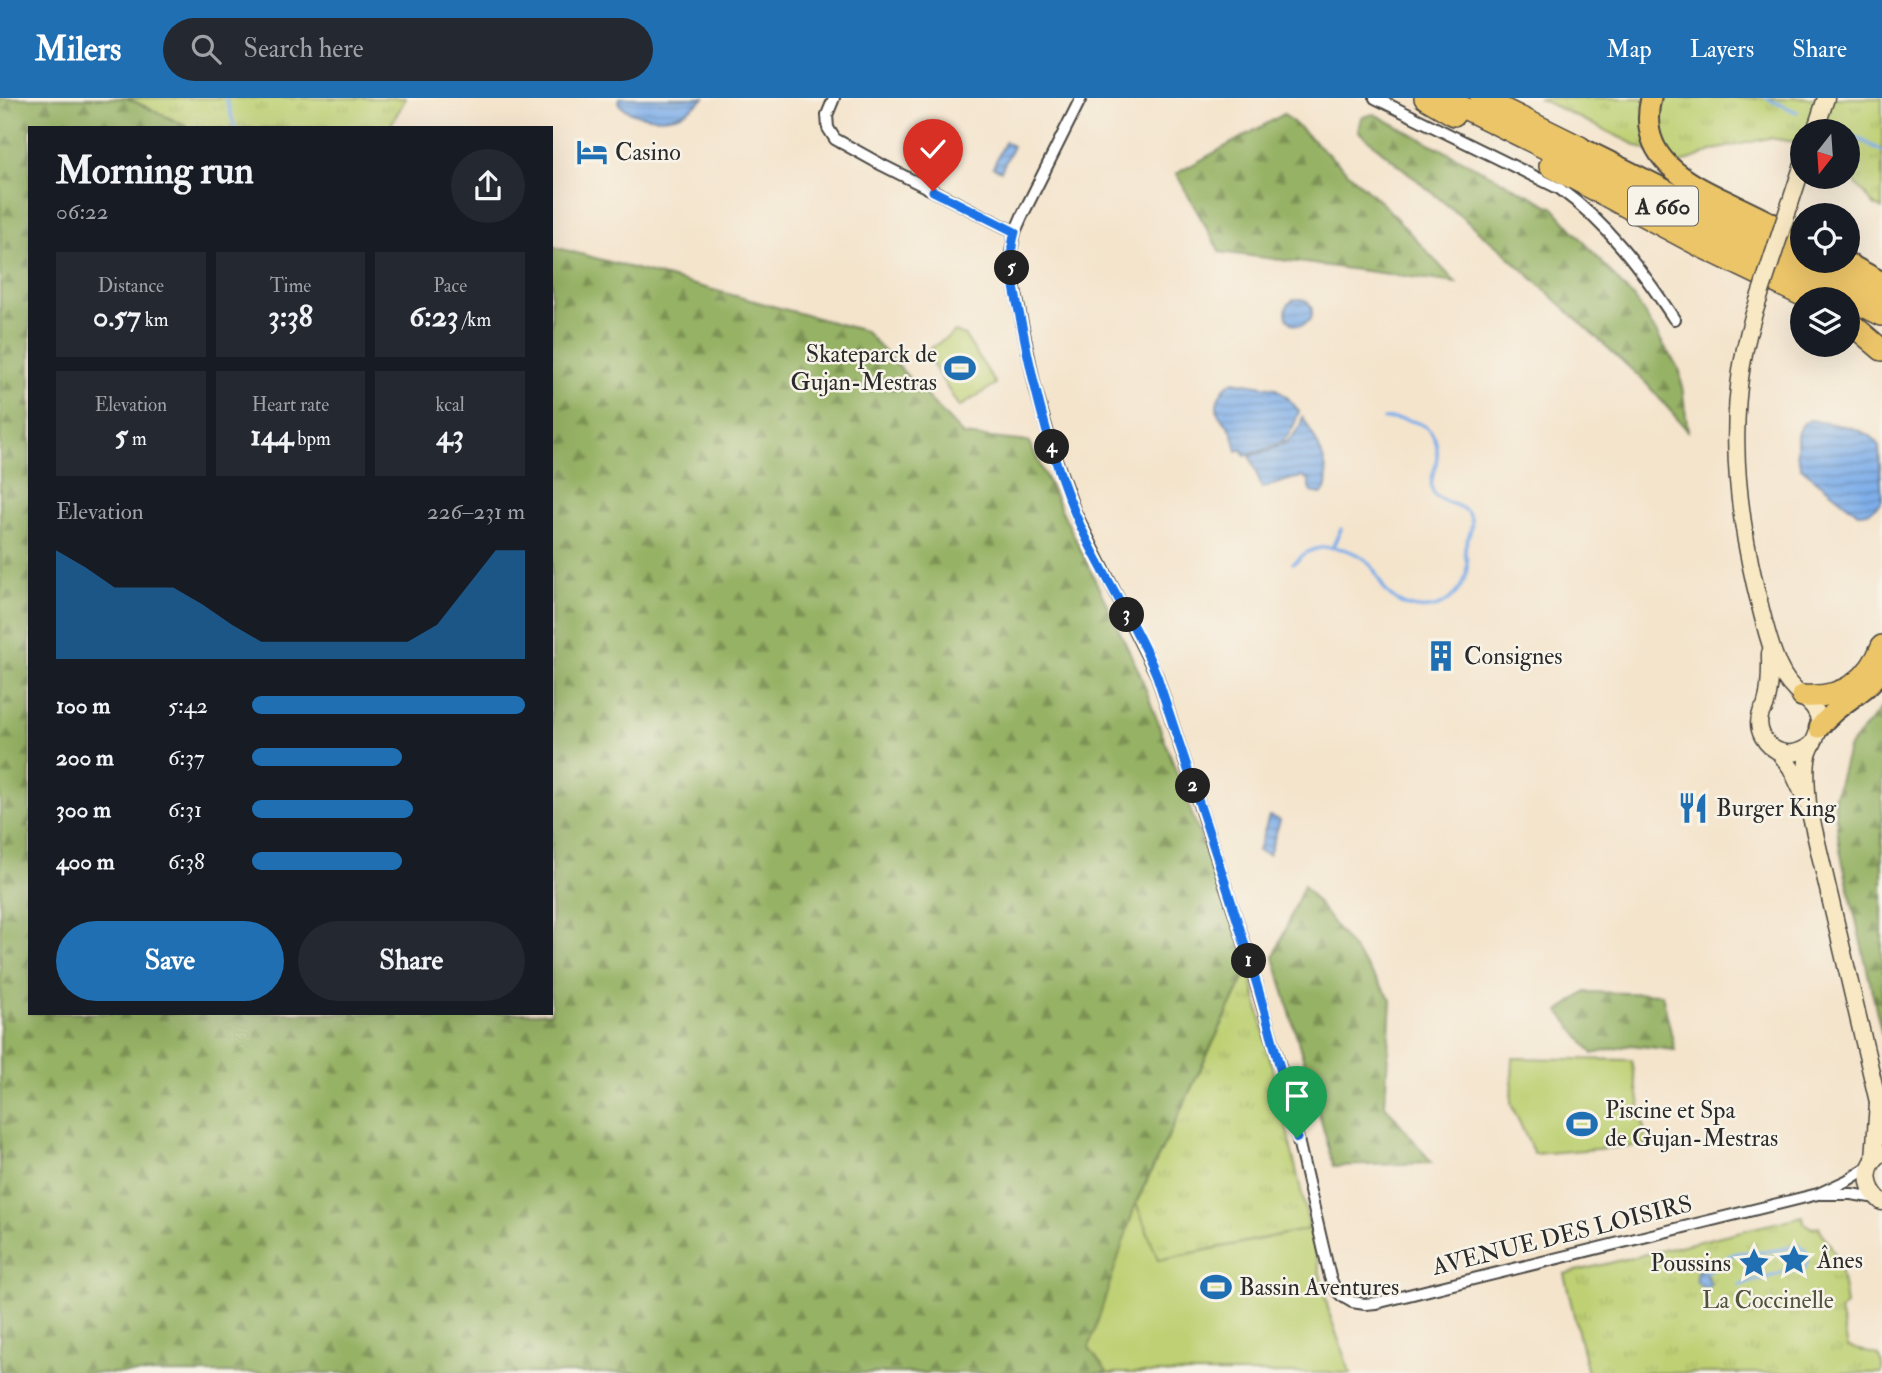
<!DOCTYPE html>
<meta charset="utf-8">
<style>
body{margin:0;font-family:"IM FELL Double Pica",serif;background:#242831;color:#f1f3f6;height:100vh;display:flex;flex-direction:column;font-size:26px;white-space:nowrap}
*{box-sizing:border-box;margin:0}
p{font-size:23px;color:#9ea1a6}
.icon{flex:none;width:38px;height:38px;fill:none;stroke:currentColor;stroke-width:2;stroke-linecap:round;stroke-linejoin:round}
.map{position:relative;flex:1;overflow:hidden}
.panel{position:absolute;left:28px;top:28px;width:525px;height:889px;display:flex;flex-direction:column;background:#171b24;border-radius:0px;box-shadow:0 7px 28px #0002}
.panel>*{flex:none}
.needle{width:46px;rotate:197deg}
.tools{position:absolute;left:1790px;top:21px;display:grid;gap:14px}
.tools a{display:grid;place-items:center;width:70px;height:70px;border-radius:50%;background:#171b24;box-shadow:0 7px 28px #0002;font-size:35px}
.pin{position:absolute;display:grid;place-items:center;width:60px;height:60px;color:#fff;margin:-72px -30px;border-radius:50% 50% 50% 0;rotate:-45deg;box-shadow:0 0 7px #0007}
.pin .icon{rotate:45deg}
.km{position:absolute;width:35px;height:35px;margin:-18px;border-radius:50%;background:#222;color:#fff;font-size:19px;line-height:35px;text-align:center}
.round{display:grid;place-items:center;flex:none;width:74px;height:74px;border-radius:37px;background:#242831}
.overview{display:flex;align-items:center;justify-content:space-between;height:119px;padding:0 28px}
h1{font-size:38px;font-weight:800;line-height:52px}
.figures{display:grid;grid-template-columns:repeat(3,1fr);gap:10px;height:119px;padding:7px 28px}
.figures div{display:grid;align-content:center;border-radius:0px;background:#242831;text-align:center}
.figures b{font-size:30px;font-weight:800}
.figures small{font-size:19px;font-weight:400}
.figures p{font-size:19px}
.chart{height:196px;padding:14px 28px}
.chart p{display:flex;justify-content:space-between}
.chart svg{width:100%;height:126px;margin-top:7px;fill:#1f6fb2;opacity:.7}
.button{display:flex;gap:14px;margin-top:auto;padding:14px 28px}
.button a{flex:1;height:80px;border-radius:42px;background:#1f6fb2;color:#fff;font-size:28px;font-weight:800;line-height:80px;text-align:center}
.button a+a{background:#242831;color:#f1f3f6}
ul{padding:0 28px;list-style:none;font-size:23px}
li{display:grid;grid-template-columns:112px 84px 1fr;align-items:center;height:52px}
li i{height:18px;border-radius:9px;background:#1f6fb2}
header{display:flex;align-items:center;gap:42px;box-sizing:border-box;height:98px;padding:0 35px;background:#1f6fb2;color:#fff}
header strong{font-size:33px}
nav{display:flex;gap:38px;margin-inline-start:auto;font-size:24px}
.search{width:490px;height:63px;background:#242831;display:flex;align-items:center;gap:18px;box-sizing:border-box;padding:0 24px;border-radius:38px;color:#9ea1a6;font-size:26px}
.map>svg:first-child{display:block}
.grass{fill:url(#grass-tufts);stroke:#747e4f;stroke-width:2}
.forest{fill:url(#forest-firs);stroke:#606e48;stroke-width:2}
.pitch{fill:#bed073;stroke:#747e4f;stroke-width:2}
.water{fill:url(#water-rules);stroke:#546c8a;stroke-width:2}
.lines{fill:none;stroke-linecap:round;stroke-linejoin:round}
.stream{stroke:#7eaee9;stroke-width:3.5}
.minor-casing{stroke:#494743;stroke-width:14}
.secondary-casing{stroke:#494743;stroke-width:19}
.trunk-casing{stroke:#494743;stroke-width:23}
.motorway-casing{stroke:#494743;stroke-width:24}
.minor{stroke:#fff;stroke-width:10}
.secondary{stroke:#f8e8c3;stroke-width:16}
.trunk{stroke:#edc569;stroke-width:19}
.motorway{stroke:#edc569;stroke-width:21}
.secondary-bridge-casing{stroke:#494743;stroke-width:19;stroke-linecap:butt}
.secondary-bridge{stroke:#f8e8c3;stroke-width:16}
.route-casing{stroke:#fff;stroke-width:14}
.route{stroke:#1a73e8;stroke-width:9}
.labels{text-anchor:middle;stroke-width:5;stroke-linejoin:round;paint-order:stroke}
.shield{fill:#f7f3e8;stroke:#686764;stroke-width:2}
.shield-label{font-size:23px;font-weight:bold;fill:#2b2b2b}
.poi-label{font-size:24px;fill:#2b2b2b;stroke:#f7f3e8;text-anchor:start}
.street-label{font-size:24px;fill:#2b2b2b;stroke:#f7f3e8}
.park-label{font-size:24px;fill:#50543d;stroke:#f7f3e8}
</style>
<header>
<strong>Milers</strong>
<div class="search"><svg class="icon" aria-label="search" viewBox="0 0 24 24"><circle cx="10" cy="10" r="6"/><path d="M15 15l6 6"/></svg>Search here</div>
<nav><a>Map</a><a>Layers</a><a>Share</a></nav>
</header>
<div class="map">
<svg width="1882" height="1275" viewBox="0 0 1882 1275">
<defs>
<pattern id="grass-tufts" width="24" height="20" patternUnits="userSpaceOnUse" patternTransform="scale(1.75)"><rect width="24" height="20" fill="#bed073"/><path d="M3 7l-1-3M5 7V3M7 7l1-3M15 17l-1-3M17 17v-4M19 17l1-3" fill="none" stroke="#a3b364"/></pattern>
<pattern id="forest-firs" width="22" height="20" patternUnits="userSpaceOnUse" patternTransform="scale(1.75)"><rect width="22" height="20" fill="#96b265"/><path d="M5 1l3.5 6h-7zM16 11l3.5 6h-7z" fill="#7b9153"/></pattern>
<pattern id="water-rules" width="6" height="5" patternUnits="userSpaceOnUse" patternTransform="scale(1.75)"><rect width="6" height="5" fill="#7eaee9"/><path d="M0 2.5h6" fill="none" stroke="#678ebd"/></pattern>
</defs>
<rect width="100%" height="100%" fill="#f7f3e8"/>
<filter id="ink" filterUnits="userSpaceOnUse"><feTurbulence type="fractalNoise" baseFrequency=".0143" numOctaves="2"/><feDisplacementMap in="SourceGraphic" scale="14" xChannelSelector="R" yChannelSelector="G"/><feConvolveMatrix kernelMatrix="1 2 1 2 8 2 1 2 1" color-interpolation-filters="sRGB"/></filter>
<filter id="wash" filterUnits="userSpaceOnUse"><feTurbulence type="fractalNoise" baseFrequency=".00686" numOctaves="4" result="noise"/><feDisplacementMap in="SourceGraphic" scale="28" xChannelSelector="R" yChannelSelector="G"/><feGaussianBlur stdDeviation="1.57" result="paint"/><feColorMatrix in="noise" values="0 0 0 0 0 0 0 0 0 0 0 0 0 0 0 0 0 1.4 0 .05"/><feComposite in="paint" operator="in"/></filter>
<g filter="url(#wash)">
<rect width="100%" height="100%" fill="#f4e4cc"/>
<g class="grass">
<polygon points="127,0 406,0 389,30 190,30"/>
<polygon points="1538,0 1882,0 1882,111 1875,108 1848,76 1848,33 1802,33 1802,45 1769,40 1714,52 1677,67"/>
<polygon points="1249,870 1310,1131 1158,1163 1136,1105"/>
<path d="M1803 1118 1804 1125 1812 1130 1819 1128C1822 1139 1829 1143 1833 1152 1842 1169 1843 1188 1846 1207L1840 1213 1848 1249 1878 1257 1882 1266V1275H1588L1564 1176Z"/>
</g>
<g class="forest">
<polygon points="0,0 127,0 190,30 30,30 30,915 551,915 551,148 865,233 963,337 1029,344 1140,576 1249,870 1136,1105 1158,1162 1310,1131 1329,1215 1350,1275 0,1275"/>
<polygon points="1284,16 1388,111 1456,185 1220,154 1176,76"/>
<polygon points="1374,16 1554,110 1637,204 1680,273 1688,333 1646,285 1506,156 1358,33 1361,19"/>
<polygon points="1882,609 1882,937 1840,752 1834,702 1848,650"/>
<polygon points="1304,787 1391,901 1385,1007 1432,1065 1334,1068 1274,859"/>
<polygon points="1586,894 1662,896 1675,952 1631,947 1593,956 1559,913"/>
</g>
<g class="pitch">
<polygon points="955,234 965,238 996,286 959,309 925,254"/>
<polygon points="1513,960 1632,962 1647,1047 1534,1056 1511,1006"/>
<polygon points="1136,1105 1158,1162 1310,1131 1329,1215 1350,1275 1108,1275 1089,1250"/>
</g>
<g class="water">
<path d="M619 0H704C697 6 690 12 681 16 663 23 631 20 618 5Z"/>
<polygon points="1005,44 1013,48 1001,73 993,69"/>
<circle cx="1299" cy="214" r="13"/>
<path d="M1234 283 1275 290 1288 300 1299 313C1289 348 1277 347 1245 358L1242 351 1237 353C1235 346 1234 337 1230 330 1227 325 1221 322 1219 317 1213 304 1222 289 1234 283Z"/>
<path d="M1303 319C1315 340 1332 368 1325 392L1321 396 1311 394 1309 390V382L1302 379 1292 381 1262 390 1250 358C1275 350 1294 348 1303 319Z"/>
<path d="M1810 322C1832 327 1866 327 1879 348L1882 402C1875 411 1870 415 1858 415L1801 370 1797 356V337L1801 327Z"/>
<polygon points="1269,718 1280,722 1269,757 1258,753"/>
<path d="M1698 1172 1704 1173 1711 1186 1708 1191C1697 1189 1693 1181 1698 1172Z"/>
</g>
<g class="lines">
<g class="stream">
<polyline points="226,0 235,30"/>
<polyline points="1766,0 1797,14"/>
<polyline points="1852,37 1882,53"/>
<polyline points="1333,448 1341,431"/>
<path d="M1293 465C1297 462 1302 458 1306 455 1327 443 1359 451 1373 470 1378 478 1381 486 1386 493 1396 506 1414 512 1429 510 1449 508 1468 487 1467 466 1467 460 1464 456 1465 450 1467 438 1477 426 1468 415 1456 400 1424 409 1433 377 1447 334 1425 319 1384 321"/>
<path d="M1704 1173C1716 1172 1718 1164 1728 1159 1738 1153 1750 1154 1762 1154 1774 1153 1785 1151 1796 1147L1806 1153 1808 1163 1804 1172 1790 1173 1739 1187"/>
</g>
</g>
</g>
<g filter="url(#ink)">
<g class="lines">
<defs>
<g id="minor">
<polyline points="834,0 827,17 828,30 835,41 882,67 1015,134"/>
<polyline points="1081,0 1022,118 1015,134 1011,154 1015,191 1035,289 1052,350 1075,414 1157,578 1243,841 1284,982 1330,1179 1335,1191 1342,1198 1352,1204 1365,1206 1376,1205 1818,1096 1848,1082 1870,1068"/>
<path d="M1375 0 1560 91C1607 125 1642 172 1674 221"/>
<polyline points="1821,1096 1851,1096 1877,1100"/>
</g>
<g id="secondary">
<polyline points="1815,33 1826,0"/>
<polyline points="1789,109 1802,69"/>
<path d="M1758 203C1726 296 1733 393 1755 487 1761 511 1766 536 1775 559 1779 570 1786 583 1794 591 1804 602 1817 606 1819 623 1821 638 1808 648 1807 663 1805 677 1807 692 1808 706L1878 1004 1882 1011"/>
<path d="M1770 555C1770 571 1771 589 1766 605 1764 614 1765 606 1761 615 1755 631 1765 649 1781 654 1793 658 1803 653 1812 646"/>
<polyline points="1779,654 1791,670 1805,700"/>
<path d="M1882 1055C1863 1068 1865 1090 1882 1104"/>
<polyline points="1874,1061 1878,1004"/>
</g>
<g id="trunk">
<path d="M1651 0C1636 62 1689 85 1735 107 1758 118 1780 129 1802 140"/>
<polyline points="1580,49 1802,159"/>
<polyline points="1811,163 1882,198"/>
<polyline points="1844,163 1882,184"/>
<path d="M1819 630C1837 605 1865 597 1882 572"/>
</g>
<g id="motorway">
<polyline points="1425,0 1454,17"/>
<polyline points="1444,0 1882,217"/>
<polyline points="1481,0 1580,49"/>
<polyline points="1550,68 1702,149 1810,201"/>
<polyline points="1848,223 1882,252"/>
<path d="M1802 598C1840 601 1868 585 1882 548"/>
</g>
</defs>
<use href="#minor" class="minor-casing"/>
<use href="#secondary" class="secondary-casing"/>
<use href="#trunk" class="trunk-casing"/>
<use href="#motorway" class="motorway-casing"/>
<use href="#minor" class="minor"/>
<use href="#secondary" class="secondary"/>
<use href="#trunk" class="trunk"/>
<use href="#motorway" class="motorway"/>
<defs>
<polyline id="secondary-bridge" points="1758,203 1789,109"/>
</defs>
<use href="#secondary-bridge" class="secondary-bridge-casing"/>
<use href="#secondary-bridge" class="secondary-bridge"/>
</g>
</g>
<g class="lines" filter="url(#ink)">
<defs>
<path id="route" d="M933 93 1015 134C1006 164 1016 199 1022 228 1035 296 1052 364 1080 427 1103 478 1136 526 1157 578 1207 731 1262 883 1297 1040"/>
</defs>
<use href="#route" class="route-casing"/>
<use href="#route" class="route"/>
</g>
<defs>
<symbol id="hotel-bare" viewBox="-9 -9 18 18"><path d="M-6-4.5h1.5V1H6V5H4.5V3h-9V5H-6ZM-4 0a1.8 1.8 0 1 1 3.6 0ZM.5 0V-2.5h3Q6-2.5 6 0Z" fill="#1f6fb2" stroke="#f7f3e8" stroke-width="2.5" paint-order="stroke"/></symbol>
<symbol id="stadium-bare" viewBox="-9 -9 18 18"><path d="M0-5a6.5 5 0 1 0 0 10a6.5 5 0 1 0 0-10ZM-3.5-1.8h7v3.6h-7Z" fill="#1f6fb2" stroke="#f7f3e8" stroke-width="2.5" paint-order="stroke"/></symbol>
<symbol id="building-bare" viewBox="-9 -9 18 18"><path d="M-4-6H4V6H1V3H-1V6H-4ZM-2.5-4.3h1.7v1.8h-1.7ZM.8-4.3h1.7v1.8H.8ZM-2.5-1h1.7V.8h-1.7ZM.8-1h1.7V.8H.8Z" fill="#1f6fb2" stroke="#f7f3e8" stroke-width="2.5" paint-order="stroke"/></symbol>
<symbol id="restaurant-bare" viewBox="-9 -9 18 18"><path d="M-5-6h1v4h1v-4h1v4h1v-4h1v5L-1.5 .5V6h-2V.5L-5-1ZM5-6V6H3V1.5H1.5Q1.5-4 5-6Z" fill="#1f6fb2" stroke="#f7f3e8" stroke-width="2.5" paint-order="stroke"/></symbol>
<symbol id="sight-bare" viewBox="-9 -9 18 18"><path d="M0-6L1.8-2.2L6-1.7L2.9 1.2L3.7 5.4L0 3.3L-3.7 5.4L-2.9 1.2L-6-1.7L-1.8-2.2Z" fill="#1f6fb2" stroke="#f7f3e8" stroke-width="2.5" paint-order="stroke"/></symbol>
</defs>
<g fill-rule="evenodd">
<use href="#hotel-bare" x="570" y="32" width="44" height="44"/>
<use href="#stadium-bare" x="938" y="248" width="44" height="44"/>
<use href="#building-bare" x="1419" y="536" width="44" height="44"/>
<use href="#restaurant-bare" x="1671" y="688" width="44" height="44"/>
<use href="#stadium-bare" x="1560" y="1004" width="44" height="44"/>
<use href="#sight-bare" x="1772" y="1140" width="44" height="44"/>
<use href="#sight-bare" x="1732" y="1143" width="44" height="44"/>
<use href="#stadium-bare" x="1194" y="1167" width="44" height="44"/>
</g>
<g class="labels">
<rect class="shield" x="1628" y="88.5" width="70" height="39" rx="5"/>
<g class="shield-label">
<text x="1663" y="116">A 660</text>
</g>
<g class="poi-label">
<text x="615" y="62">Casino</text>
<text x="937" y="264" text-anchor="end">Skateparck de<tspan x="937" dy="28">Gujan-Mestras</tspan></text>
<text x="1464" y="566">Consignes</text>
<text x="1716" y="718">Burger King</text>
<text x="1605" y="1020">Piscine et Spa<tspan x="1605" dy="28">de Gujan-Mestras</tspan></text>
<text x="1817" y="1170">Ânes</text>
<text x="1731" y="1173" text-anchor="end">Poussins</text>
<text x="1239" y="1197">Bassin Aventures</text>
</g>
<g class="street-label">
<text transform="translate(1562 1137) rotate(-14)" y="8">AVENUE DES LOISIRS</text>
</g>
<g class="park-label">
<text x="1768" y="1210">La Coccinelle</text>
</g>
</g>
</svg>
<div class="tools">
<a><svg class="needle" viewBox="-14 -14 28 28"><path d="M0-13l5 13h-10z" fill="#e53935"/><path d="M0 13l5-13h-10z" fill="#9ea1a6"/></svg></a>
<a><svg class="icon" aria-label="locate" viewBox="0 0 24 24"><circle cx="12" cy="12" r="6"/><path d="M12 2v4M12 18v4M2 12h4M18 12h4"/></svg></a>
<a><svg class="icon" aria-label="layers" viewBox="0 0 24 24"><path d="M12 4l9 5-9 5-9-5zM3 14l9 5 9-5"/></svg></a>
</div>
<div class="pin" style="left:1297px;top:1040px;background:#1e9e55"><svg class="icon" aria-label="arrive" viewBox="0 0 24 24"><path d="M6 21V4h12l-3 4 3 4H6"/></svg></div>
<div class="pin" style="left:933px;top:93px;background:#d93025"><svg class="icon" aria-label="check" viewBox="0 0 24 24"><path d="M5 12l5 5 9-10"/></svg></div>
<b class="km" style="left:1249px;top:863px">1</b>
<b class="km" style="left:1193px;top:688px">2</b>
<b class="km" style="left:1127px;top:517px">3</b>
<b class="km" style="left:1052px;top:349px">4</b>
<b class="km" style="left:1012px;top:170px">5</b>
<section class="panel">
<div class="overview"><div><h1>Morning run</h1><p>06:22</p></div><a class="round"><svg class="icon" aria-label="share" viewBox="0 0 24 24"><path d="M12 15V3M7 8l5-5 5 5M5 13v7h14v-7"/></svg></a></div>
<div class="figures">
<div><p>Distance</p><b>0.57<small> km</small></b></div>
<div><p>Time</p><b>3:38</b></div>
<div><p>Pace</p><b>6:23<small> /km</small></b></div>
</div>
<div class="figures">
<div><p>Elevation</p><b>5<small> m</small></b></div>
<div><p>Heart rate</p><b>144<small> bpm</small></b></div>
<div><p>kcal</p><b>43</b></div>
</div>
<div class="chart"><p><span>Elevation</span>226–231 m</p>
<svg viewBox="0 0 160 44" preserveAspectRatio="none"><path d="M0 44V6L10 12L20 19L30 19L40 19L50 25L60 32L70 38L80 38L90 38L100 38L110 38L120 38L130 32L140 19L150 6L160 6V44z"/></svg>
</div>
<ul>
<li><b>100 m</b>5:42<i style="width:100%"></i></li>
<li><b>200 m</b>6:37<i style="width:55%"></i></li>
<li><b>300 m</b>6:31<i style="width:59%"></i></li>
<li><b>400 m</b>6:38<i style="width:55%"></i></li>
</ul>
<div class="button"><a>Save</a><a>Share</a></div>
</section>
</div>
